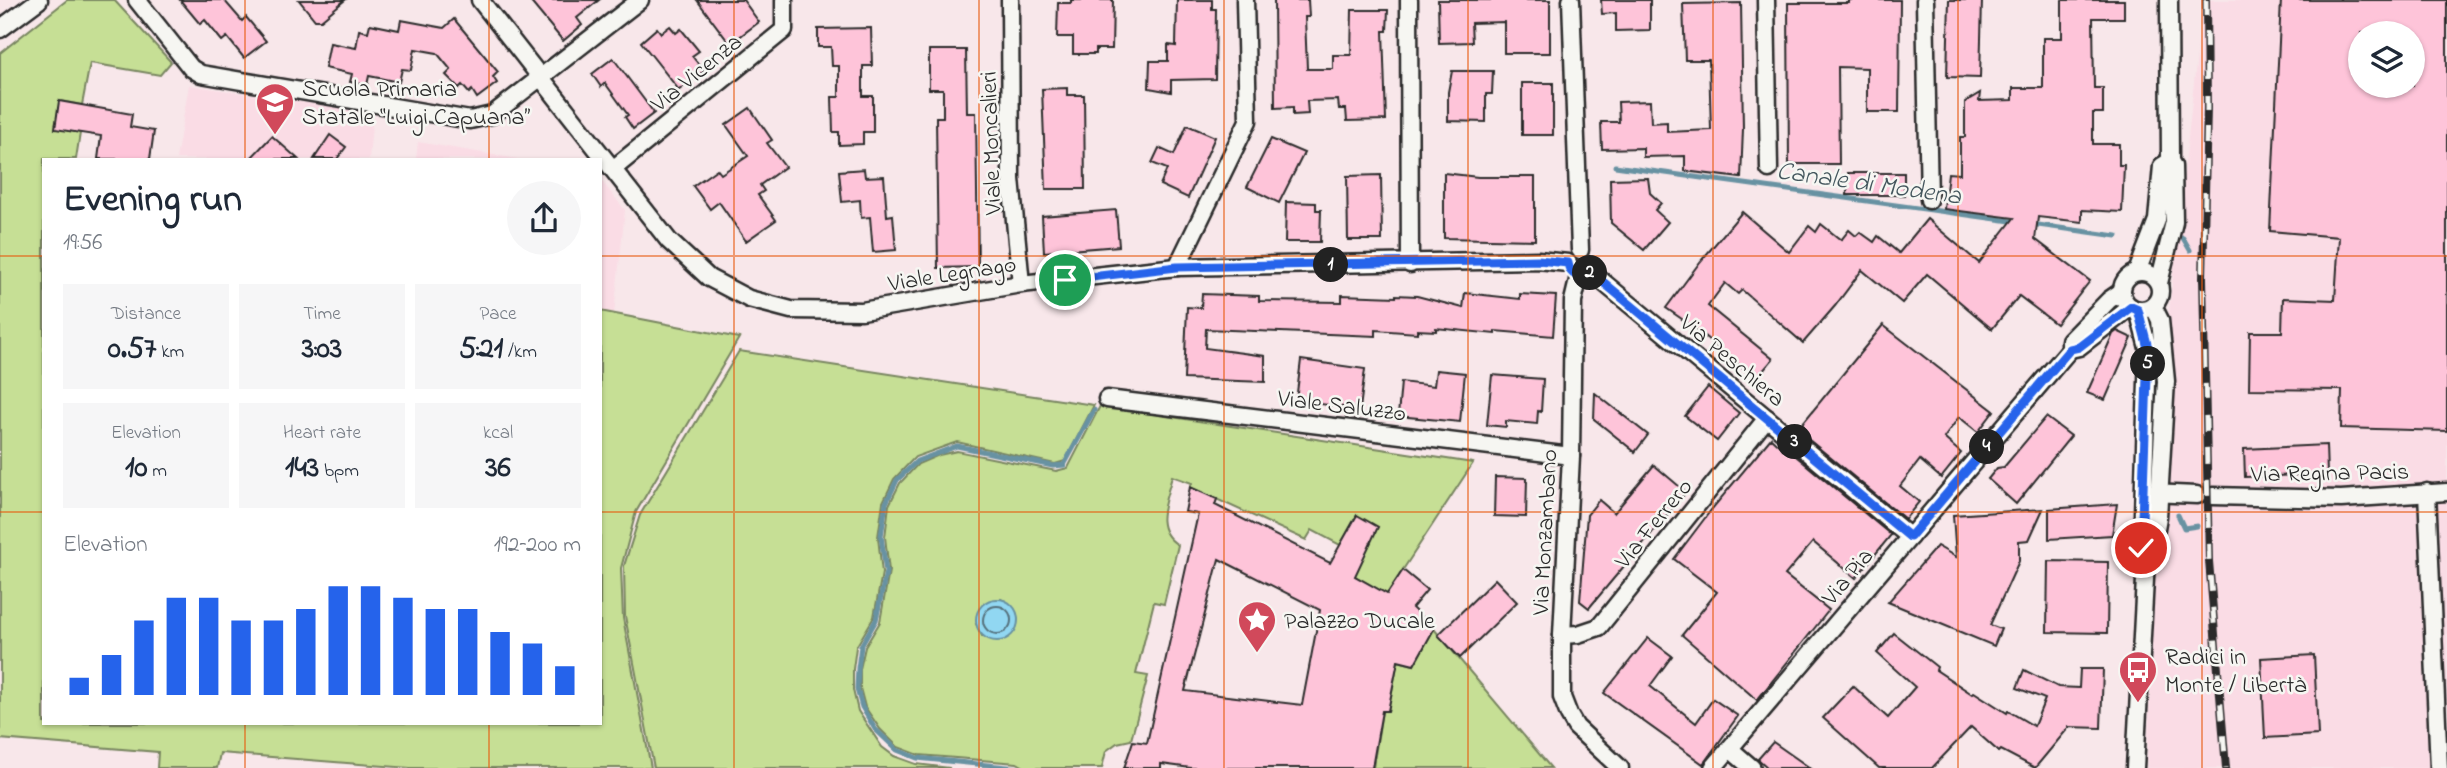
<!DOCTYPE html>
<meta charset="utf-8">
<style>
body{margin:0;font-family:"Indie Flower",sans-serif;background:#f6f6f7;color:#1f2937;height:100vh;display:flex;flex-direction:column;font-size:26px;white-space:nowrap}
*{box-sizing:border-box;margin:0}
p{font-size:23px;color:#747a83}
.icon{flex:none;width:38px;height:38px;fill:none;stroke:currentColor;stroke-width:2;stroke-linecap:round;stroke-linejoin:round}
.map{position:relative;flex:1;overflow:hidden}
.sheet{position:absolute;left:42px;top:158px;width:560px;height:567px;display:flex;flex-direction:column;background:#fff;border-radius:0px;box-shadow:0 2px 5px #0004}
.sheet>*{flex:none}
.controls{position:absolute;left:2348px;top:21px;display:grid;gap:14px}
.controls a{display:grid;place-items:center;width:77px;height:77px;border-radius:50%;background:#fff;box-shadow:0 2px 5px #0004;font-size:35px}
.pin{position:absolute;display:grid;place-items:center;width:60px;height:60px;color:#fff;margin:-30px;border:4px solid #fff;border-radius:50%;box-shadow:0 2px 7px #0007}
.km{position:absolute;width:35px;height:35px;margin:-18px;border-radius:50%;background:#222;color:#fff;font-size:19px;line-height:35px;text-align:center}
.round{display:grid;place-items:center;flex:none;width:74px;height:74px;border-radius:37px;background:#f6f6f7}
.headline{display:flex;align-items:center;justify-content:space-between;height:119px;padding:0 21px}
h1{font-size:38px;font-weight:700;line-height:52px}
.stats{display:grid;grid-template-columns:repeat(3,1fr);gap:10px;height:119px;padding:7px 21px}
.stats div{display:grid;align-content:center;border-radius:0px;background:#f6f6f7;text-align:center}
.stats b{font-size:30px;font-weight:700}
.stats small{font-size:19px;font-weight:400}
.stats p{font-size:19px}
.chart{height:196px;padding:14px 21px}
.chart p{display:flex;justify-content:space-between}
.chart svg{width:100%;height:126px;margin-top:7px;stroke:#2563eb;stroke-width:6}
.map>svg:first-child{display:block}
.built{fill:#fadce5;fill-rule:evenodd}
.green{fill:#c6df95;stroke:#788560;stroke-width:2;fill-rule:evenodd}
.water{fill:#91d7f2;stroke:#6892a2;stroke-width:2}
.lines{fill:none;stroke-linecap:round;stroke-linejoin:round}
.shore{stroke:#54707b;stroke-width:2}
.stream{stroke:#6892a2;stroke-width:5}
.building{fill:#fec4d9;stroke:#2b2b2b;stroke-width:2;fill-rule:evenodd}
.street-casing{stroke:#2b2b2b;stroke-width:21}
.street{stroke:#f6f6f2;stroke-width:16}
.rail-casing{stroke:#2b2b2b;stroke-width:8}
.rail{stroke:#f6f6f2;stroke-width:5;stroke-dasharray:16;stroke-linecap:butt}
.route-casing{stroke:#fff;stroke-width:14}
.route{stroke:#2563eb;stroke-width:9}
.grid{fill:none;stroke:#e8590c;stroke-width:2;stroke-opacity:0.55}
.labels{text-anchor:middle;stroke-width:5;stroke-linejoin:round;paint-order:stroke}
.street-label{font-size:24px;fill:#2b2b2b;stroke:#f6f6f2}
.poi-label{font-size:24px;fill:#2b2b2b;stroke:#f6f6f2;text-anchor:start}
.water-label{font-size:26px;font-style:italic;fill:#44565d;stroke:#f6f6f2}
</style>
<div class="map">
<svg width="2447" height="768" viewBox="0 0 2447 768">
<rect width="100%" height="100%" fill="#f8e7ea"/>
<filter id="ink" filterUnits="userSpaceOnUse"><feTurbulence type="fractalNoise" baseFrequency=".0143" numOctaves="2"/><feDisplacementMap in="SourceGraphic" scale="14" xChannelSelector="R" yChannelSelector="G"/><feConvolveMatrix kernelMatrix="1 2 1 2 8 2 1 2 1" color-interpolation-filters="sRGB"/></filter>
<g filter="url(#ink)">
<g class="built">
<path d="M2203 0H2447V715H2433L2437 768H2147L2163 367ZM2361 33H2413V86H2361Z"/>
<polygon points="189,85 373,113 369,159 176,159"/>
<polygon points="418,142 518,159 416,159"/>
<polygon points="600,179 625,210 614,314 600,311"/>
</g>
<g class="green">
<polygon points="67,0 114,0 171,62 160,75 90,63 82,105 60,101 55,128 80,133 76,159 44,159 44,723 600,723 600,311 739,338 636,512 621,568 623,618 651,768 410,768 220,753 217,768 157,768 158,752 0,739 0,53"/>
<polygon points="739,351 1094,405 1065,461 1055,464 957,442 915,457 894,479 883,502 878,537 882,573 874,617 856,647 853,669 853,690 858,711 882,747 894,756 916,764 950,768 654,768 625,616 624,566 640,515"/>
<path d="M1100 406 1473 463 1387 594 1355 576 1357 515 1340 545 1312 530 1306 540 1190 487 1192 483 1172 476C1166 502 1151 528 1178 545L1164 604 1154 602 1136 674 1148 676 1131 740 1117 743 1106 751 1102 768H1026L1017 763 919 755 898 747 880 729 865 707 860 688V669L865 647 880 622 889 571 885 537 889 505 900 483 918 464 939 455 957 451 1056 471 1068 468ZM1001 599C1019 606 1023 624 1009 637L982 636 976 624Z"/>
<polygon points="1434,629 1551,768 1373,768 1382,711 1388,711 1398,661 1414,665"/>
</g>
<circle class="water" cx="997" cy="620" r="21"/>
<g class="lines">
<circle class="shore" cx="997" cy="620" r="14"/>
<g class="stream">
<polyline points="1615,166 2018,222"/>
<polyline points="2031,224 2117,236"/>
<polyline points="2183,238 2190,250"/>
<polyline points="2178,515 2184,528 2197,526"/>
<polyline points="1017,768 917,758 897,750 875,729 862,707 857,689 858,668 861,646 876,620 886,572 881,536 886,503 897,480 917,461 957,446 1053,466 1064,465 1094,410"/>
</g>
</g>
<g class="building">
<polygon points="180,0 224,0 242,21 246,17 266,41 244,58 227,37 222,41 205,20 200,24"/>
<polygon points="299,0 345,0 321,20 315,20"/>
<polygon points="529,0 599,0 577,18 582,25 563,41"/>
<polygon points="697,0 743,0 759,22 730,44"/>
<polygon points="1071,0 1113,0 1112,49 1096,49 1096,54 1073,54 1073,37 1057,37 1058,3 1071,3"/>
<polygon points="1177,0 1212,0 1212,9 1216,9 1215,79 1171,80 1171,92 1149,88 1150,61 1168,61 1168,45 1176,46"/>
<polygon points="1274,0 1308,0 1309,17 1305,17 1307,69 1333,69 1333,55 1351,55 1352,10 1388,10 1387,31 1383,31 1386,120 1347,121 1346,109 1339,109 1338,100 1307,101 1308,114 1293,115 1293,107 1275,108"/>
<polygon points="1438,0 1550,0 1550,53 1504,53 1504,22 1471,23 1472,42 1439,43"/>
<polygon points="1601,0 1650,0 1650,30 1616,31 1616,13 1602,14"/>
<polygon points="1849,0 1900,0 1899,112 1867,112 1867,68 1838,67 1839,164 1789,164 1788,3 1849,3"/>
<polygon points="1949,0 1982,0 1980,78 1947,77"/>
<polygon points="2062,0 2124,0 2124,18 2093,18 2094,88 2103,88 2103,113 2093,113 2093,144 2119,144 2119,165 2124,165 2122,212 2082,210 2082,222 2038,217 2035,239 2090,281 2056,324 2019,296 1992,329 1927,274 1902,303 1862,270 1835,306 1803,343 1742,290 1738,294 1725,283 1708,306 1773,359 1756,379 1692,326 1666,308 1700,262 1742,212 1789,252 1809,226 1816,232 1821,224 1841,240 1849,230 1856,236 1860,232 1874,242 1878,236 1899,253 1927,219 1979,263 2014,218 1944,209 1948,173 1960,174 1960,137 1965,137 1965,102 1980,93 1979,101 2013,100 2013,88 2043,88 2043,38 2062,38"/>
<path d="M2281 0H2447V431L2341 428 2342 390 2249 389 2250 332H2282L2283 298 2335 300 2339 237 2270 231ZM2361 33H2413V86H2361Z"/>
<polygon points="1741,3 1743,129 1741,178 1685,171 1685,156 1643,157 1643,148 1602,149 1601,122 1619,122 1618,102 1650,101 1651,123 1667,122 1667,132 1711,130 1709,60 1685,60 1683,4"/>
<polygon points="454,19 498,72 493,77 497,83 477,98 472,90 469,93 462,85 459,88 446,75 451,70 437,53 415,49 411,70 402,69 399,82 369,76 367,85 350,82 352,74 325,68 330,43 356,48 359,30 368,32 370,24 399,30 401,20 444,28"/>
<polygon points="670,26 676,33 681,29 699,51 692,56 704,71 679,90 641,42 657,28 661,33"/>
<polygon points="871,28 872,66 863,66 863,96 873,96 873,132 863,132 863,144 839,145 839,132 833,132 832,97 839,97 839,66 832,66 831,47 818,47 818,29"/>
<polygon points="929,50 966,50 967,113 976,113 978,267 938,268 936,117 943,117 943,89 929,89"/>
<polygon points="613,58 654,113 633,129 625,117 628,115 605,83 601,87 592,74"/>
<polygon points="1452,71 1493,71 1492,94 1486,94 1486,122 1448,121 1448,92"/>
<rect x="1522" y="83" width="31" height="52"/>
<polygon points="1067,88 1067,95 1084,95 1085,189 1046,189 1042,89"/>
<polygon points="59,101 132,114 130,127 154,131 150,159 98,159 101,136 55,129"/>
<polygon points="750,108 772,140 767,143 785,167 760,185 764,191 758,195 776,220 746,241 719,202 710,209 693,186 717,169 721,174 748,156 726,125"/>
<polygon points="1187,125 1215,137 1188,198 1160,185 1167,169 1152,163 1159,148 1174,155"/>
<polygon points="330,135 346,147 337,159 314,159"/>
<polygon points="272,136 298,159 250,159"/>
<polygon points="1271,139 1304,153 1279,203 1247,187"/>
<polygon points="864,169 865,177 884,176 887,216 893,215 896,250 873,252 870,217 861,218 860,200 842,202 839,171"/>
<polygon points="1444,173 1478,177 1535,177 1535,240 1444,238"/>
<polygon points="1848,173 1904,173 1904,195 1847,195"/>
<polygon points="1381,175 1382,240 1348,240 1347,176"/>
<polygon points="1648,178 1650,193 1661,203 1655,210 1668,222 1644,250 1611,223 1610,179"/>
<polygon points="1286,202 1316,203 1316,210 1321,210 1320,242 1285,242"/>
<polygon points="1116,210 1119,246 1044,252 1042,216"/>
<polygon points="1465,293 1520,299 1520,294 1556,296 1553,336 1495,331 1495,334 1436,328 1436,331 1417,330 1417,333 1376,330 1376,336 1206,329 1205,348 1265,356 1265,382 1184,379 1187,307 1201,308 1202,294 1259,296 1259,301 1342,302 1342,295 1396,297 1396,295 1417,296 1463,308"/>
<polygon points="1883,325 1994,411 1978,432 1959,417 1944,438 1961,453 1941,478 1920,460 1900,486 1919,502 1905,519 1797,430"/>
<polygon points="2117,331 2132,338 2105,400 2087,393 2113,334"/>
<polygon points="1301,360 1365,369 1360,409 1296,401"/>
<polygon points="1436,370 1465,373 1460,422 1398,416 1401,382 1434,386"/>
<polygon points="1492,375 1543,379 1541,412 1538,411 1537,424 1506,421 1506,427 1487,425"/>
<polygon points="1708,387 1739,413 1717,441 1685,416"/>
<polygon points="1595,393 1648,435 1635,452 1594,419"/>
<polygon points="2046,417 2071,436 2016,504 1988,479 1997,468 2004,467"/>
<polygon points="1771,438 1783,449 1785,447 1891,535 1856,578 1813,542 1785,575 1829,610 1757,700 1682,635 1717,592 1674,559 1711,510"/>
<polygon points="2326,445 2327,474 2245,477 2244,449"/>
<polygon points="1654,465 1686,492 1589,608 1580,601 1587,515 1599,500 1614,513"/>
<polygon points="1495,477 1527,478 1526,517 1494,516"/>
<path d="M1190 487 1217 499 1215 505 1330 563 1357 515 1378 527 1355 576 1387 594 1403 570 1427 590 1412 608 1434 629 1414 665 1398 661 1388 711H1382L1372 768H1191L1161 764V768H1124L1133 741 1147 743 1198 514 1185 512ZM1219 559 1320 610 1302 705 1185 691Z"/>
<polygon points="2117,504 2112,535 2049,539 2049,509"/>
<polygon points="2043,509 2029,540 2019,541 2019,561 1990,625 2001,629 1994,646 1888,602 1937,546 1956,557 1953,515"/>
<polygon points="2048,561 2108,562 2107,633 2047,632"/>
<polygon points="1495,579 1517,602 1460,658 1438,635"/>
<polygon points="1894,633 1937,667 1936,670 1972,694 1974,692 2007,713 2008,711 2034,726 2045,699 2017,688 2024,670 2058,687 2079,688 2080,669 2103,669 2101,728 2069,727 2035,768 2001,750 1999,752 1971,727 1932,768 1879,768 1823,718 1853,686 1888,718 1915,687 1877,653"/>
<polygon points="1648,638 1672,656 1650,686 1696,723 1713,699 1738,716 1703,764 1604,693"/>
<polygon points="2314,655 2318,735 2265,738 2261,658"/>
<polygon points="1773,742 1810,768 1768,768 1758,759"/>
</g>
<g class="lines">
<defs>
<g id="street">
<polyline points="137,0 191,68 201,74 470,120 492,115 640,0"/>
<polyline points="480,0 669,241 709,278 749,299 791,310 862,311 1021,284 1177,267 1538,260 1568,263"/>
<polyline points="1010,0 1011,179 1021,284"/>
<polyline points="1409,0 1410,264"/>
<polyline points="1571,0 1580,250"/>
<polyline points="1766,0 1769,169"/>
<polyline points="1925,0 1929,200"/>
<polyline points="0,29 39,0"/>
<polyline points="613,169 784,30 784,0"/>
<polyline points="1177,267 1248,121 1245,0"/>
<circle cx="2141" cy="291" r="19"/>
<polyline points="1591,272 1910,537"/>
<polyline points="2137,272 2157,220 2162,166 2170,161"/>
<polyline points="1579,276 1573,301 1571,456 1562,635 1562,697 1569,715 1576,727 1620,768"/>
<polyline points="2159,283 2174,222 2173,166 2170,161 2169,0"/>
<polyline points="2138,310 2148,348 2142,548 2146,560"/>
<polyline points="2070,349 2079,347 2131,307"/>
<polyline points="1107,399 1571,456"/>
<polyline points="2427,492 2439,768"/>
<polyline points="2151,493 2197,495"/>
<polyline points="2213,496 2341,499 2447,492"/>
<polyline points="1562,635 1578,634 1599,627 1767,418"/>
<polyline points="1730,749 1752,768"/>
<polyline points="1713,768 2070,349 2070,340 2109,300 2122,291"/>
<polyline points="2135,768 2146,560 2153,545 2158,517 2166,381 2160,320 2153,306"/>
</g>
</defs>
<use href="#street" class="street-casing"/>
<use href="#street" class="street"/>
<defs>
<polyline id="rail" points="2206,0 2207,108 2203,278 2209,561 2226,768"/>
</defs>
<use href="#rail" class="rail-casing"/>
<use href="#rail" class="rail"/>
</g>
</g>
<g class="lines" filter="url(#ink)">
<defs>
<path id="route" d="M1065 280 1177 267 1538 260 1568 263C1570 276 1581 280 1591 272L1910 537 2070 349 2079 347 2131 307 2138 310 2148 348 2141 548"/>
</defs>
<use href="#route" class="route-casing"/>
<use href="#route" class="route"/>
</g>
<path class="grid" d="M245 0V159M489 0V159M734 0V768M979 0V768M1224 0V768M1468 0V768M1713 0V768M1958 0V768M2202 0V768M0 256H44M600 256H2447M0 512H44M600 512H2447M245 723V768M489 723V768"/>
<defs>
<symbol id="school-pin" viewBox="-11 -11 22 30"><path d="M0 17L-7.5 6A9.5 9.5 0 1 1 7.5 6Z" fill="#d1495b" stroke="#f6f6f2"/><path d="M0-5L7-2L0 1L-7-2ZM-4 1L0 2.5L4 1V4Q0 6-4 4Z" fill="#fff"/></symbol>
<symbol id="sight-pin" viewBox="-11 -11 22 30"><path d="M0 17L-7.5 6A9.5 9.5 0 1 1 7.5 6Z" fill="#d1495b" stroke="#f6f6f2"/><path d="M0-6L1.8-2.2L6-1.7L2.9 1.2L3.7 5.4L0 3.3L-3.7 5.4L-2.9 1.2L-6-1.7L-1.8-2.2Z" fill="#fff"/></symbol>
<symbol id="bus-pin" viewBox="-11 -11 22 30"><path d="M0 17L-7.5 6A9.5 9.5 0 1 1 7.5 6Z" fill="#d1495b" stroke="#f6f6f2"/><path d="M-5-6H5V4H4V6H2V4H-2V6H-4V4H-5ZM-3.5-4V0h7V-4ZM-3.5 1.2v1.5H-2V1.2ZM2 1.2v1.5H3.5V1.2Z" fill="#fff"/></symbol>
</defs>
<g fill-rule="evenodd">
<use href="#school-pin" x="253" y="80" width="44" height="60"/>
<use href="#sight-pin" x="1235" y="598" width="44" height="60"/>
<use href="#bus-pin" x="2116" y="648" width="44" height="60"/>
</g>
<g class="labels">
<g class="street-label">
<text transform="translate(696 72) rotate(-39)" y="8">Via Vicenza</text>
<text transform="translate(990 143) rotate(-92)" y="8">Viale Moncalieri</text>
<text transform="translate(952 273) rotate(-9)" y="8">Viale Legnago</text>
<text transform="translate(1733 360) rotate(40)" y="8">Via Peschiera</text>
<text transform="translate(1342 405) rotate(7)" y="8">Viale Saluzzo</text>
<text transform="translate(2330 472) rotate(-1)" y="8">Via Regina Pacis</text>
<text transform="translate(1653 523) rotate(-51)" y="8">Via Ferrero</text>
<text transform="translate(1544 532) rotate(-87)" y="8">Via Monzambano</text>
<text transform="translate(1847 576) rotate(-50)" y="8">Via Pia</text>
</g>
<g class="poi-label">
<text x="302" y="96">Scuola Primaria<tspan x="302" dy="28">Statale “Luigi Capuana”</tspan></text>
<text x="1284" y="628">Palazzo Ducale</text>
<text x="2165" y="664">Radici in<tspan x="2165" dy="28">Monte / Libertà</tspan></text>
</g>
<g class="water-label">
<text transform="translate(1869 182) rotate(8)" y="9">Canale di Modena</text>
</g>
</g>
</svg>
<div class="controls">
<a><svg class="icon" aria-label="layers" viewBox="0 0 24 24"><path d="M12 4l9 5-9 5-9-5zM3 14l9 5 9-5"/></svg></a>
</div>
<div class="pin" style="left:1065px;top:280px;background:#1e9e55"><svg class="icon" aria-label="arrive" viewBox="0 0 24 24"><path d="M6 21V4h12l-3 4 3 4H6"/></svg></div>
<div class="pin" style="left:2141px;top:548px;background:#d93025"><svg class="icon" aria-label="check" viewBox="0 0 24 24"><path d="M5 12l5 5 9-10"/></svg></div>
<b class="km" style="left:1331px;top:265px">1</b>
<b class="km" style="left:1590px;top:273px">2</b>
<b class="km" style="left:1795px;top:442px">3</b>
<b class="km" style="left:1987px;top:447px">4</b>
<b class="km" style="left:2148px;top:364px">5</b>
<section class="sheet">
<div class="headline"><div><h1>Evening run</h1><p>19:56</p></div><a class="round"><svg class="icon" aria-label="share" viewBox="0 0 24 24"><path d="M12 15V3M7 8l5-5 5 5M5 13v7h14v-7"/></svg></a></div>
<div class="stats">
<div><p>Distance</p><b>0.57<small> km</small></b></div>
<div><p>Time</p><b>3:03</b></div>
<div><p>Pace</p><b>5:21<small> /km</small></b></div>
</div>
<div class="stats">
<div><p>Elevation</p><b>10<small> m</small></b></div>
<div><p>Heart rate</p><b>143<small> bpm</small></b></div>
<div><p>kcal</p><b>36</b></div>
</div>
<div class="chart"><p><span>Elevation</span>192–200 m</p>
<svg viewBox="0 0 160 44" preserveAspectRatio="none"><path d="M5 44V38M15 44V30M25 44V18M35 44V10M45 44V10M55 44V18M65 44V18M75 44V14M85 44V6M95 44V6M105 44V10M115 44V14M125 44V14M135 44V22M145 44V26M155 44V34"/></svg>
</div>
</section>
</div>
